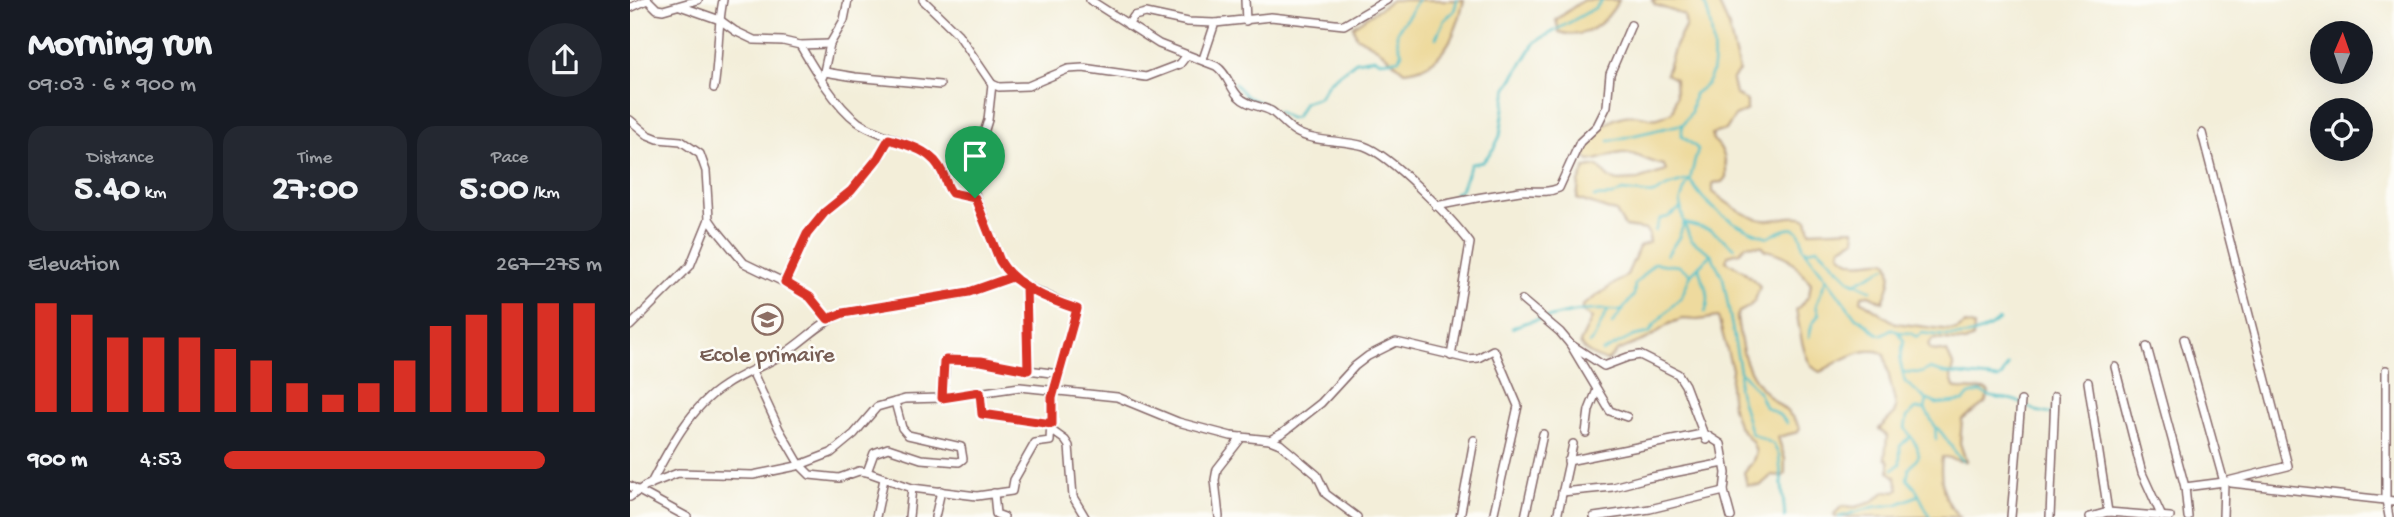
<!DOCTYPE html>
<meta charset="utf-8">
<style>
body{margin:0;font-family:"Gochi Hand",sans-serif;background:#242831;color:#f1f3f6;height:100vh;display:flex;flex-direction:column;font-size:26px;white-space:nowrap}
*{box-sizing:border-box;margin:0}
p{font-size:23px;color:#9ea1a6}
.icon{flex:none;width:38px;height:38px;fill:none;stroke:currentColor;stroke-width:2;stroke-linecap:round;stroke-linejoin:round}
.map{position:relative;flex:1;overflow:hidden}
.details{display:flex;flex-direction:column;background:#171b24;width:630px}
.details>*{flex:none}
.needle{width:46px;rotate:2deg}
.fabs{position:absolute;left:1680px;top:21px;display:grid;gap:14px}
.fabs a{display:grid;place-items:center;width:63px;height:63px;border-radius:50%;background:#171b24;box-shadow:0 7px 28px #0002;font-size:35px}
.pin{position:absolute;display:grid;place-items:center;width:60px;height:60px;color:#fff;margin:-72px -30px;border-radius:50% 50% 50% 0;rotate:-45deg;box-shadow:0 0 7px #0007}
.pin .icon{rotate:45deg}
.round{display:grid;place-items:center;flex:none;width:74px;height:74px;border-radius:37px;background:#242831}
.summary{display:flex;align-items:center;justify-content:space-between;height:119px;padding:0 28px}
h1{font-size:38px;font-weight:800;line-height:52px}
.stats{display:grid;grid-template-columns:repeat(3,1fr);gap:10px;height:119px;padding:7px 28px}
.stats div{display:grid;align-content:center;border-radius:18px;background:#242831;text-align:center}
.stats b{font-size:35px;font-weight:800}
.stats small{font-size:19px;font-weight:400}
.stats p{font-size:19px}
.chart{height:196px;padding:14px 28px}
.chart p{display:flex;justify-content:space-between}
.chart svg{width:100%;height:126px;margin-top:7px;stroke:#d93025;stroke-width:6}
ul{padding:0 28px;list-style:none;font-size:23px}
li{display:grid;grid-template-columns:112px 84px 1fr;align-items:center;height:52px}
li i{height:18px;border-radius:9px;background:#d93025}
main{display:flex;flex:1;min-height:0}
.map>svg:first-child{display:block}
.sand{fill:#eeda9e;stroke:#9c7c64;stroke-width:2}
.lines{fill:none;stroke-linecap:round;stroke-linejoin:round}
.stream{stroke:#4fbec5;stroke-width:2.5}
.street-casing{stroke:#856768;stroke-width:10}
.street{stroke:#fff;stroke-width:7}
.route-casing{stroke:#fff;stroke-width:14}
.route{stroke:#d93025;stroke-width:9}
.labels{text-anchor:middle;stroke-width:5;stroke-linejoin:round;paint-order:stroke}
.education-label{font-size:23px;fill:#785e54;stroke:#fdfcf7}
</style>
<main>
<section class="details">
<div class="summary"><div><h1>Morning run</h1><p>09:03 · 6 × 900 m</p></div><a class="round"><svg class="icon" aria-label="share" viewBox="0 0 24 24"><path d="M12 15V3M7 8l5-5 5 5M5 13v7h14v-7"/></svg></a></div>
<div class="stats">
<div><p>Distance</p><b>5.40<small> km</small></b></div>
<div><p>Time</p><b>27:00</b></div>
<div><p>Pace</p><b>5:00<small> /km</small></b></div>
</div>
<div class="chart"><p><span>Elevation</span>267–275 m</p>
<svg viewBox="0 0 160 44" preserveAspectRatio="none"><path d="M5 44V6M15 44V10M25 44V18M35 44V18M45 44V18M55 44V22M65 44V26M75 44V34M85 44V38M95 44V34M105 44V26M115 44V14M125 44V10M135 44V6M145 44V6M155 44V6"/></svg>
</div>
<ul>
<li><b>900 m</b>4:53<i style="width:85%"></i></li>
</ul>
</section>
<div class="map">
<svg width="1764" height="517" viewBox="0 0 1764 517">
<rect width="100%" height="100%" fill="#fdfcf7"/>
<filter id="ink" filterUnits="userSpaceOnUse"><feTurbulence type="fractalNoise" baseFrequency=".0143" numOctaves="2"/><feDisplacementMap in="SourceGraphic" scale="14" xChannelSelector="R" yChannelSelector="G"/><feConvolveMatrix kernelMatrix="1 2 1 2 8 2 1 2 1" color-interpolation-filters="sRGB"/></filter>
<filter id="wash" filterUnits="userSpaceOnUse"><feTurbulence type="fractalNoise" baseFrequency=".00686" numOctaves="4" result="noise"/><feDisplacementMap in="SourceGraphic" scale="28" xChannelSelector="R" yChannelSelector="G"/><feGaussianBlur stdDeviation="1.57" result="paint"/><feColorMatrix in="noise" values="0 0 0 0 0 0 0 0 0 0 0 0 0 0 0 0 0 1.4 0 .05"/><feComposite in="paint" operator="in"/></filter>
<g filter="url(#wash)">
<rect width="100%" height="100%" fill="#f3eed9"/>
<g class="sand">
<path d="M762 0H834C827 33 813 69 774 71L749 49 726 36 723 26Z"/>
<path d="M953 0H989C976 23 956 41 929 32L926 20Z"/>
<path d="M1022 0H1087L1098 24 1109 71 1102 80 1105 94 1117 101V110L1105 116 1096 130 1082 134 1083 140C1094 147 1097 164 1096 177L1092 182 1083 183V192C1097 203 1115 217 1133 220 1147 222 1164 212 1177 219L1180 231 1224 229 1226 239 1211 247 1210 253C1223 270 1239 259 1257 261 1265 274 1258 289 1253 302L1239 295 1232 296 1231 300 1265 323 1321 330H1327L1335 324 1344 326 1343 338 1335 342 1303 339 1298 345 1301 350 1317 352 1324 367 1321 377 1324 387 1328 389 1356 390 1359 393 1355 403 1332 420 1330 443 1336 461C1328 463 1321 456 1312 457 1309 479 1313 502 1330 517H1205L1204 514 1212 506 1226 507 1242 502 1256 491 1265 492 1269 489 1265 477 1259 472V462L1255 458 1257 436 1249 429 1264 414 1266 407 1254 354C1236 343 1206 363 1190 372 1172 366 1170 327 1166 310L1179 296 1181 283C1162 264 1164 256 1135 250L1133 246 1116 245 1110 252 1098 255 1096 261 1114 271 1130 286C1126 301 1123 306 1109 312L1107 317C1112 351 1114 372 1140 397 1152 408 1163 414 1170 429L1168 432 1148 437 1155 459V474L1152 477 1142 475 1130 486 1117 485 1114 472 1122 463 1126 452 1122 442 1108 425 1102 407 1100 387 1102 369 1088 317 1068 320 1052 319 1041 323 1017 339 987 351 977 361C967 358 955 353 950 343L962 318 952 312V306L997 275 1009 247 1019 242V235L1016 230 995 227 986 212 947 199 949 183 955 168 968 166 979 178 988 181 1007 180 1036 171 1034 165C1020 163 1007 153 994 153 982 153 972 160 959 161L955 156C956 136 980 116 1001 115 1020 115 1021 125 1043 111L1046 96 1045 79 1036 74 1045 46 1056 25 1054 15 1025 5Z"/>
</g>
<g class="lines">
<g class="stream">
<path d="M1073 0C1081 17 1090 67 1077 83 1074 87 1068 91 1064 94L1061 112 1052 126V136L1068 149 1060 179C1074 208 1108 228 1138 237 1155 230 1170 218 1173 247L1226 318C1240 322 1240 332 1251 335L1261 329 1268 332 1274 341 1270 361 1275 382 1297 400 1295 409H1286L1277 417 1275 428 1287 446 1289 456 1279 469 1277 479 1286 489 1300 517"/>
<polyline points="806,38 814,20 824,11 827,0"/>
<polyline points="604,83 617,97 638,106"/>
<path d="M647 111 659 118 666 117 674 102 689 97 699 82 726 61 744 58 750 61 769 59 772 53C763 31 766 32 779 15 782 10 784 4 788 0"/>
<polyline points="979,141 1053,124"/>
<polyline points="1060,179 1054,190 1050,203 1054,223 1061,240 1081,254 1093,278 1110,371 1108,388 1121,433 1143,444 1149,455 1155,517"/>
<polyline points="825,193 831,189 841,164 853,162 864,148 870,136 877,88 905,42 965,8 973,0"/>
<polyline points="964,197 983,196 992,191 1024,194 1038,186 1058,180"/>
<polyline points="1025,231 1030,219 1038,217 1051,208"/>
<polyline points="1177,250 1188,248 1221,281 1241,290"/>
<polyline points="1037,255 1049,237 1054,223 1081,230 1105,248"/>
<path d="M1069 266C1070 285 1084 289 1075 312"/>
<polyline points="1225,283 1256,267"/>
<polyline points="982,324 1004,295 1005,284 1024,263 1049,266 1061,274 1081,254"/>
<path d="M882 328C900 319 908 321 925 316 948 310 969 308 993 311"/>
<path d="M1268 332 1280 333 1287 337 1292 333C1322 337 1345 341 1369 320"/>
<polyline points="1179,337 1182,324 1189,314 1186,306 1196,279"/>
<path d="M959 344C969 335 970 321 978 311"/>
<polyline points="972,352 1004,336 1019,333 1024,325 1052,296 1061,274"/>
<polyline points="1111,372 1129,393 1135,407 1148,414 1157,423"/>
<polyline points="1273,372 1291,373 1299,369 1314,373 1368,379 1372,376 1378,365"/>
<path d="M1298 400 1307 404 1334 401 1339 395 1351 392C1366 400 1364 397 1378 399 1396 401 1402 415 1422 413"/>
<polyline points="1295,409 1305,426 1306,440"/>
<path d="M1305 426C1317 436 1321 450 1333 461"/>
<polyline points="1263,469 1270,464 1270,446 1279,438"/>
<polyline points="1209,517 1244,507 1268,504 1289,495"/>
</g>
</g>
</g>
<g filter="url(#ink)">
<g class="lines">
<defs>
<g id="street">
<polyline points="18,0 27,9 33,10 68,0"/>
<polyline points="293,0 328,34 362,84 358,120 343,168 342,186 370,261 382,277 396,286 398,370 429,374"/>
<path d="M460 0 529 44 586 66C597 73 599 86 608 96 618 106 629 105 641 111 650 117 657 127 666 132 683 142 713 140 734 146 761 155 822 219 840 243L821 356"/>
<polyline points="615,0 616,21"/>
<path d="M50 6 90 20 105 31 124 40 153 41 170 45C184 69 205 105 228 122 248 136 291 145 304 160 313 170 314 183 322 193L345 198"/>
<polyline points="0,8 17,0"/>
<polyline points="498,25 504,16 516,13 558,22 585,23"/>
<polyline points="170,45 200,44"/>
<polyline points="573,59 585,23 641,17 714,25 757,0"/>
<polyline points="195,72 225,77 310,85"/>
<polyline points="193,76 200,44 214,20 218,0"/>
<polyline points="362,84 369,87 398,86 438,69 453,68 516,77 550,64 557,55"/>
<path d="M84 88C89 59 87 29 93 0"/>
<polyline points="0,120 18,135 28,139 51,141 70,154 76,171 79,219 86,229 114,263 170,290 180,297 198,319"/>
<path d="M806 206C834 200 862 195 890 191 905 190 915 194 929 188L950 142 967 126 977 106 980 74 1001 25"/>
<polyline points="155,282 177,234 195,212 221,191 248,158 259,139"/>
<polyline points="892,300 930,332 940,344 980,411 997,417"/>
<polyline points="0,326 60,266 79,219"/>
<polyline points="1554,339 1594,482 1593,517"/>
<polyline points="940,344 974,366 998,357 1010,355 1048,374 1055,385 1076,440"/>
<polyline points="1517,347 1555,487 1558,517"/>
<polyline points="1485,367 1512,473 1532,517"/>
<polyline points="1756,370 1756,500 1759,517"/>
<polyline points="122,371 149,429 170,465 180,475 209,478 229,471 237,472 282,488 347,496 382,491 384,480 405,443 420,441 422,398 447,309 396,286"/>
<polyline points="1458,382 1478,512"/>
<polyline points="350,392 351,411 353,415 422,423"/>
<polyline points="312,398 316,360 351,361 398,370"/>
<polyline points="421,430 435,440 439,446 443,497 455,517"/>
<polyline points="956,433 959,410 967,390"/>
<polyline points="1075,434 1091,444 1096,473 1094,491 1101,517"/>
<polyline points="640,440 654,432 691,403 725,366 738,356 766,342 838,359 848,358 863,350 865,352 888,406 863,517"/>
<polyline points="938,461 1072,434"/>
<polyline points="237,472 244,453 258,448 291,459 329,462 333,459 331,447 278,435 272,428 265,402"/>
<polyline points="1601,483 1764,501"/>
<path d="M20 485C38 451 60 407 94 386 113 373 136 365 155 353 175 340 191 322 213 313L339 292 382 277"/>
<polyline points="0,486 57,517"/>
<polyline points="1555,487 1594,482 1658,466 1572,133"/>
<polyline points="932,492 983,487 1017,478 1094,463"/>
<polyline points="364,493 366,514 374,517"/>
<polyline points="0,497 15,486 48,473 123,475 167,466 201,453 224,434 247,407 275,399 312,398 390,387 487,397 548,422 601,436 640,440 650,444 687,475 696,494 727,517"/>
<polyline points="246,517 254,479"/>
<polyline points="279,517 282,488"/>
<polyline points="305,517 311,491"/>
<polyline points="589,517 585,480 587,469 612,437"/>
<polyline points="830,517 844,440"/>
<polyline points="895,517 913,434"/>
<polyline points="927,517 943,444"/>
<polyline points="964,517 1020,509 1094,491"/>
<polyline points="1381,517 1391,401"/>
<polyline points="1420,517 1425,396"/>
<polyline points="1460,517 1478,512 1540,517"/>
</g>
</defs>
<use href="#street" class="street-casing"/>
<use href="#street" class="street"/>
</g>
</g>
<g class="lines" filter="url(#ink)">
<defs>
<path id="route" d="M345 198 322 193C316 186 316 179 312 172 302 150 280 146 259 139L248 158 221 191 195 212 177 234 155 282 180 297 198 319 213 313 339 292 382 277 396 286 398 370 351 361 316 360 314 362 312 398 350 392 352 414 422 424V398L447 309C420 300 385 287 370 261L345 198"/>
</defs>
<use href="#route" class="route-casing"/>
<use href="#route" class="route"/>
</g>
<defs>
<symbol id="school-ring" viewBox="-11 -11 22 22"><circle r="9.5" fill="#fdfcf7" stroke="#8d6e63" stroke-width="1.5"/><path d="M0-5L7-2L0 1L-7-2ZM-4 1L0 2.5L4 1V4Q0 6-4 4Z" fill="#8d6e63"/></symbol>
</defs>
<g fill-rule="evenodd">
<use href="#school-ring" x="120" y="302" width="35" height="35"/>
</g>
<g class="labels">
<g class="education-label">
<text x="137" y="361">Ecole primaire</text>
</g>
</g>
</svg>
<div class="fabs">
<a><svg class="needle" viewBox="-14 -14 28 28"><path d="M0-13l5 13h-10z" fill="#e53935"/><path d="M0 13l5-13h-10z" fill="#9ea1a6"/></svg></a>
<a><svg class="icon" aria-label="locate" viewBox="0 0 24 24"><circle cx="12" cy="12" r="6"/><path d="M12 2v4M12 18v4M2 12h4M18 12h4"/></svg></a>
</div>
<div class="pin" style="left:345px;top:198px;background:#1e9e55"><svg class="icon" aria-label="arrive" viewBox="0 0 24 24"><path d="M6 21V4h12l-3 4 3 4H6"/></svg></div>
</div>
</main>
